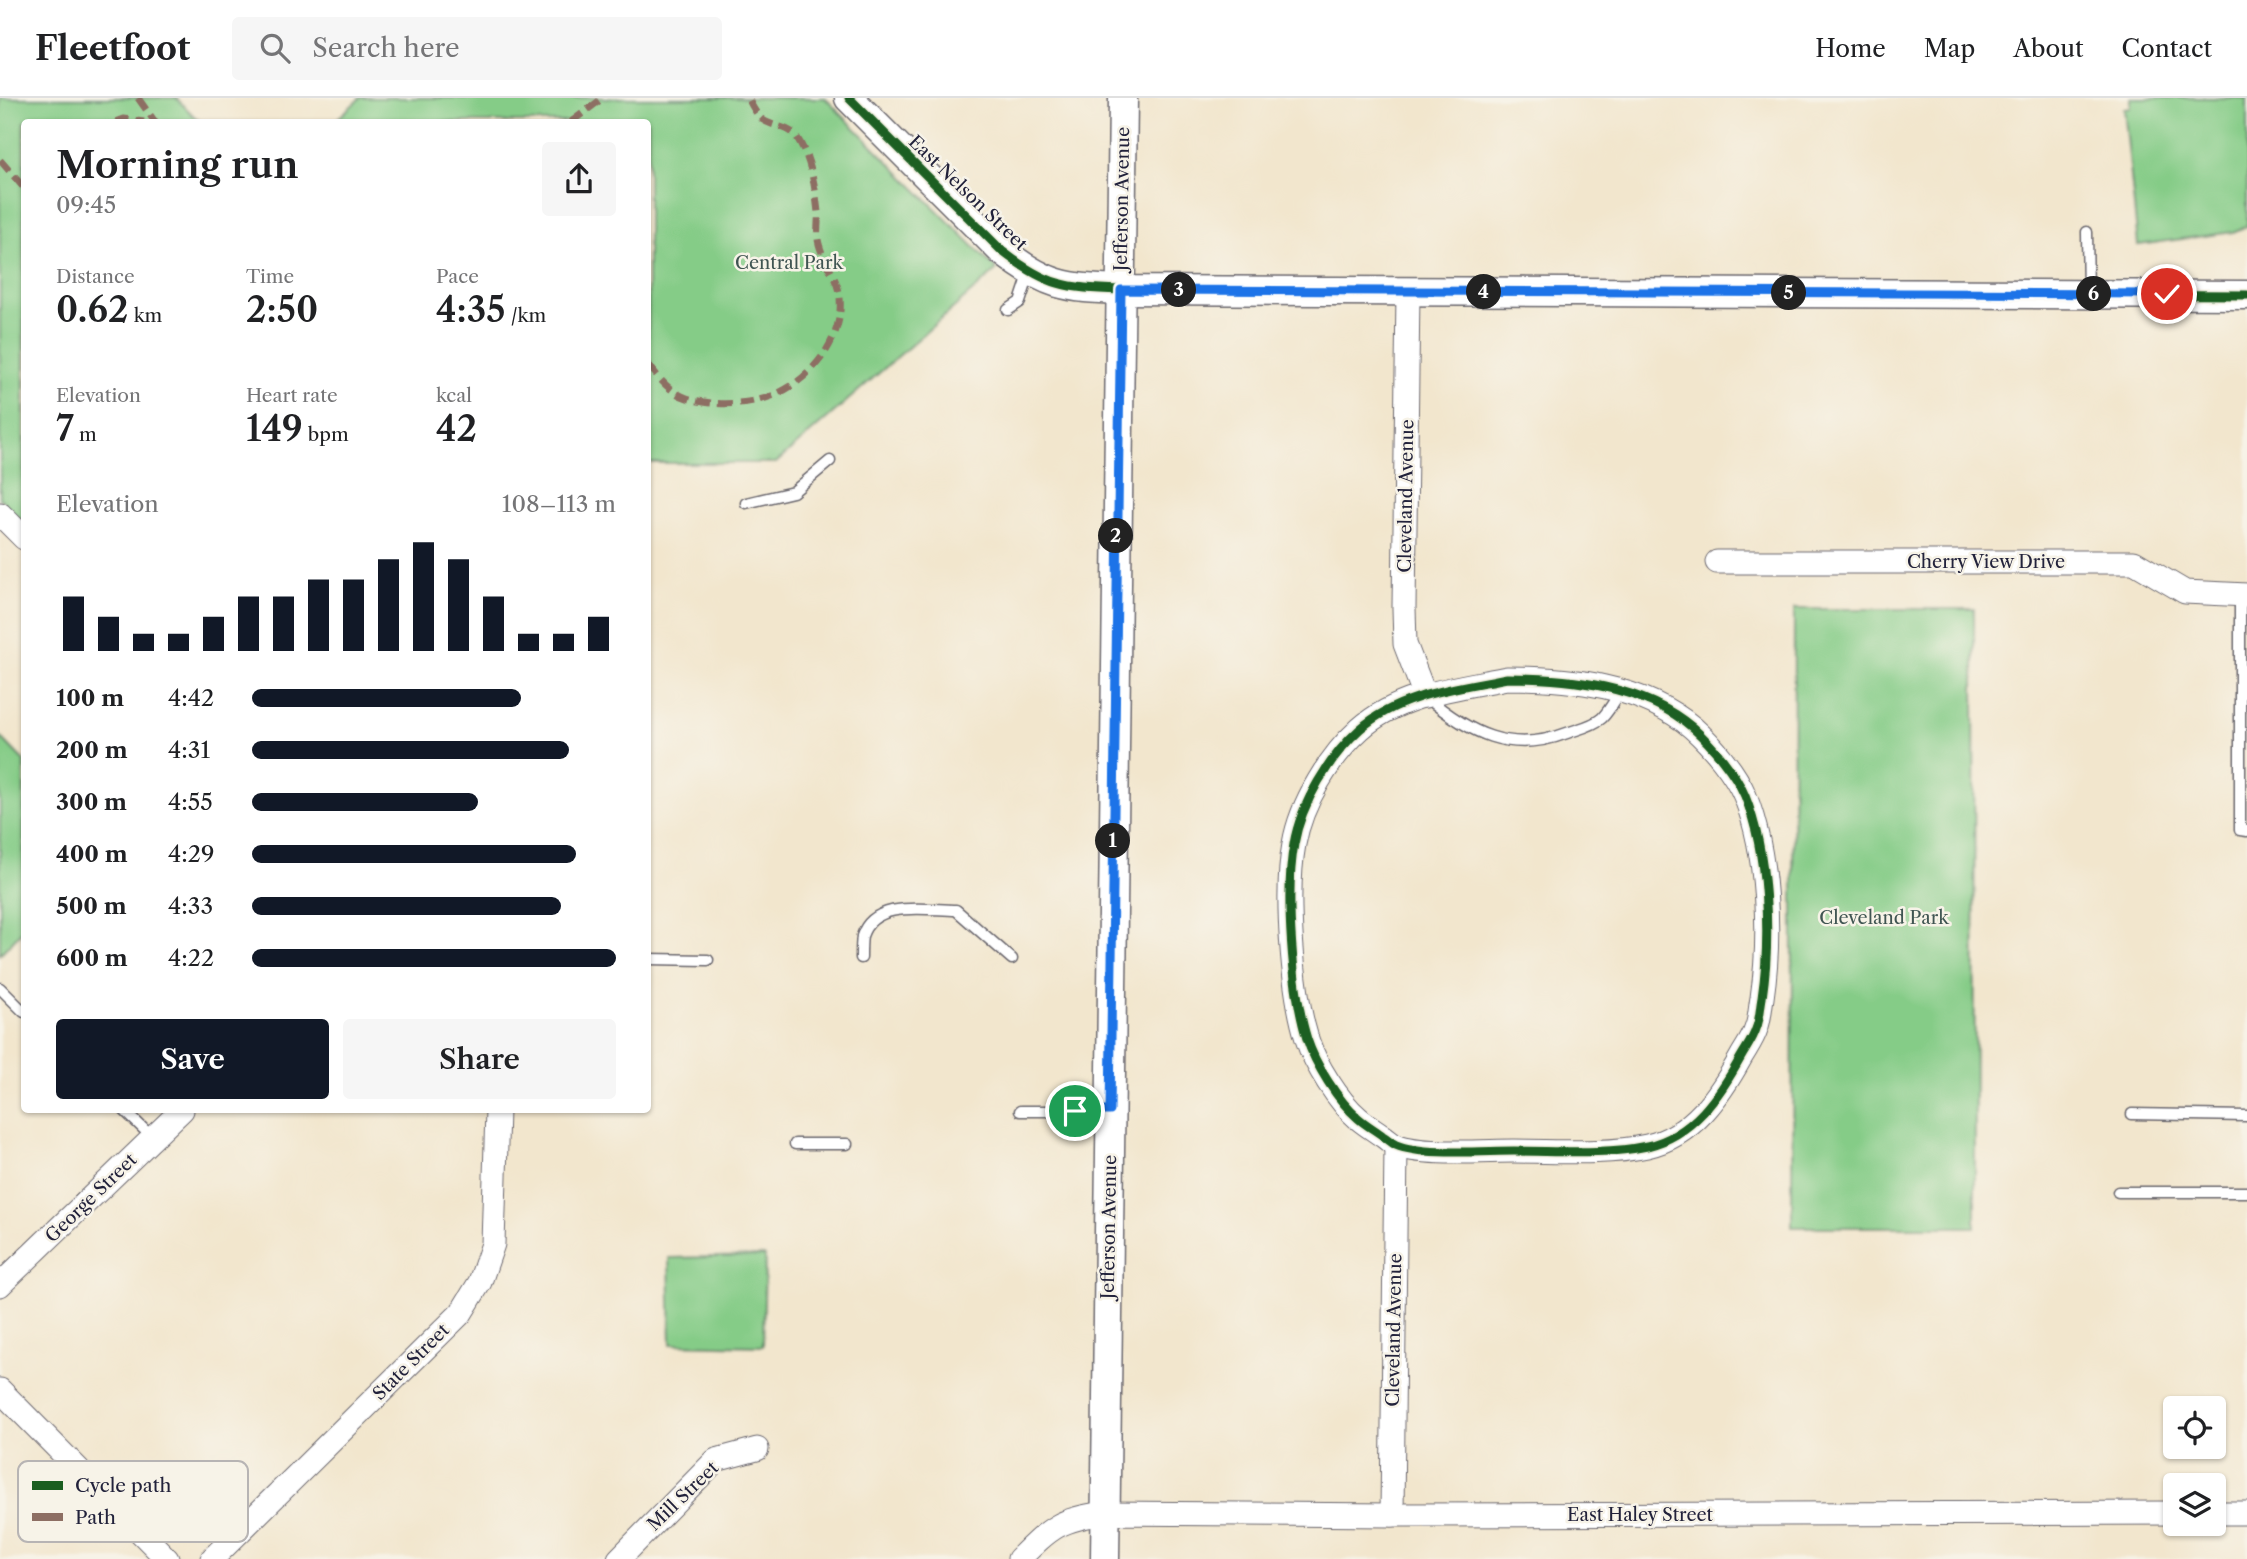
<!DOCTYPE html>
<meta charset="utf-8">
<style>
body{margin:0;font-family:"Libre Caslon Text",serif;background:#f6f6f6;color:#202124;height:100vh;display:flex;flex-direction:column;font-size:26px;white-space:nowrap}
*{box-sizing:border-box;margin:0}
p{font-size:23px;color:#757577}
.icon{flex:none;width:38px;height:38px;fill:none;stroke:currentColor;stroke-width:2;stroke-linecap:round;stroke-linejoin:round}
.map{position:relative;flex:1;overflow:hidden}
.side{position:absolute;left:21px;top:21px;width:630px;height:994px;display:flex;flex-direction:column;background:#fff;border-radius:7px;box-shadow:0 2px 5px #0004}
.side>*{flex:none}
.fabs{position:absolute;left:2163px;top:1298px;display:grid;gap:14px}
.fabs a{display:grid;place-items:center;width:63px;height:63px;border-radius:7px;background:#fff;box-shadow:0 2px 5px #0004;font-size:35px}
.pin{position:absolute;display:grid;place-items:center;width:60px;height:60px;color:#fff;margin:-30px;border:4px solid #fff;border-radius:50%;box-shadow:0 2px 7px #0007}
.km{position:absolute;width:35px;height:35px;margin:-18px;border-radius:50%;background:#222;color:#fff;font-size:19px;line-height:35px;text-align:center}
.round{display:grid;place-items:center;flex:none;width:74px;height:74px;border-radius:7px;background:#f6f6f6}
.head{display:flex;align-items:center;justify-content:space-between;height:119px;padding:0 35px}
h1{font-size:38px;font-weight:600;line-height:52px}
.stats{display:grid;grid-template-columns:repeat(3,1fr);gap:10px;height:119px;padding:7px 35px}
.stats div{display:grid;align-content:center}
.stats b{font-size:35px;font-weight:600}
.stats small{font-size:19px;font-weight:400}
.stats p{font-size:19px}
.chart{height:196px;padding:14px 35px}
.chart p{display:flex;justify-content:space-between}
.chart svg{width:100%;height:126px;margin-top:7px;stroke:#111827;stroke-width:6}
.primary-button{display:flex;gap:14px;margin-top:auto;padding:14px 35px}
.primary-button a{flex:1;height:80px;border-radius:7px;background:#111827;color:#fff;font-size:28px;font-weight:600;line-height:80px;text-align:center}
.primary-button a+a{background:#f6f6f6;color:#202124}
ul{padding:0 35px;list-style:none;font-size:23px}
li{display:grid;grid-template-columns:112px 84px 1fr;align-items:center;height:52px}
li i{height:18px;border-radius:9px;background:#111827}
header{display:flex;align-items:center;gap:42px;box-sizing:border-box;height:98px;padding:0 35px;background:#fff;border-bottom:2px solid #e0e0e0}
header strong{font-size:33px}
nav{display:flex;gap:38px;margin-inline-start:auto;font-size:24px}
.search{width:490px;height:63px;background:#f6f6f6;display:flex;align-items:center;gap:18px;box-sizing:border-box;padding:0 24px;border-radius:7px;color:#757577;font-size:26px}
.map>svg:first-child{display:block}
.green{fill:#85cc87;stroke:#547761;stroke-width:2}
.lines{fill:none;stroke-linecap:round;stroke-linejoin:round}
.service-casing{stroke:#6b676e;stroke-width:13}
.minor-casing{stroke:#6b676e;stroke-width:25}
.tertiary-casing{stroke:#6b676e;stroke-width:31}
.service{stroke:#fff;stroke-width:10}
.minor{stroke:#fff;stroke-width:23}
.tertiary{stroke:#fff;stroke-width:28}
.quiet{stroke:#8d6e63;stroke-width:7;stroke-dasharray:14 7;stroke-linecap:butt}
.cycleway-casing{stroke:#f7f3e8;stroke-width:13}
.cycleway{stroke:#1b5e20;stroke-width:9}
.route-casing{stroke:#fff;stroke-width:14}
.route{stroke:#1a73e8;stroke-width:9}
.labels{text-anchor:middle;stroke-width:5;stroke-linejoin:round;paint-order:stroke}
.street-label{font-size:18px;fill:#22223b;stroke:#f7f3e8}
.park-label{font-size:18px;fill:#405552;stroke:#f7f3e8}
.key{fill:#f7f3e8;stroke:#b7b4b4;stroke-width:2}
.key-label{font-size:19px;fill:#22223b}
</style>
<header>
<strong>Fleetfoot</strong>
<div class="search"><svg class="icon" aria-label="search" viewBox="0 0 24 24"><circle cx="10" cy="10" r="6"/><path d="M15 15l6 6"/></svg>Search here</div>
<nav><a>Home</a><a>Map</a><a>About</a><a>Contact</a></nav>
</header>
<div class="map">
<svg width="2247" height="1461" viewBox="0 0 2247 1461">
<rect width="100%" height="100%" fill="#f7f3e8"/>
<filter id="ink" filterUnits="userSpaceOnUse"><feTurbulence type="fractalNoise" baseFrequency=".0143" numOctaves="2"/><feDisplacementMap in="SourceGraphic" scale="14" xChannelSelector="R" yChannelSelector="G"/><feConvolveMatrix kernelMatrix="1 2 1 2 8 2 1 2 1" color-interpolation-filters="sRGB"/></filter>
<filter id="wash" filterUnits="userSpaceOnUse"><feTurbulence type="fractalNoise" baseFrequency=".00686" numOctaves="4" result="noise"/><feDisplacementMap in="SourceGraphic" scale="28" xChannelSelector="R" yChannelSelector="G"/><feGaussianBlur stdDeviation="1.57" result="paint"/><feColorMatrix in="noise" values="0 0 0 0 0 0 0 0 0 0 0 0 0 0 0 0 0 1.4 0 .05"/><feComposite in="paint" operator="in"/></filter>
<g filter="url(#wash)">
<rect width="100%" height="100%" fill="#f2e6cd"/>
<g class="green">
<polygon points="0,0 176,0 200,24 24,24 24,425 0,400"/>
<polygon points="360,0 825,0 997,172 776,365 648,365 648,24 334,24"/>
<polygon points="2131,0 2247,0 2247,128 2233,134 2138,147 2124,10 2131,9"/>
<polygon points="1794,511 1974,511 1975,1129 1792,1129"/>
<polygon points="0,638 24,663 24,831 0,856"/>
<polygon points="765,1158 763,1248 671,1246 669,1160"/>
</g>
</g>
<g filter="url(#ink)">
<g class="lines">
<defs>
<g id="service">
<polyline points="2087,134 2088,196"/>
<polyline points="1008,212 1020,204 1030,174"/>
<polyline points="746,405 793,394 830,363"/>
<polyline points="2240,497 2240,732 2247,733"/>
<path d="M1425 598C1469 635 1510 657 1567 635 1578 631 1593 628 1602 620 1609 613 1615 602 1620 594"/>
<path d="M861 860C861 853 861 845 862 838 874 801 926 812 956 812L1012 861"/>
<polyline points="648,861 708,862"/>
<polyline points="0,890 24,914"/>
<polyline points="124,1012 153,1040"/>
<polyline points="1020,1013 1108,1013"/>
<polyline points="2132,1016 2247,1018"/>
<polyline points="795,1046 847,1046"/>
<polyline points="2118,1094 2247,1094"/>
</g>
<g id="minor">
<polyline points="1408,194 1404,510 1405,546 1425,598"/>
<polyline points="0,416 24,440"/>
<polyline points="1717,464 2134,464 2185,494 2247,497"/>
<path d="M1507 580C1569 580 1643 587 1693 630 1712 647 1735 674 1745 698 1768 756 1771 839 1762 900 1760 910 1760 922 1756 931 1753 941 1746 950 1741 959 1720 997 1693 1038 1647 1048 1605 1057 1557 1053 1514 1053 1484 1053 1422 1058 1396 1047 1391 1045 1388 1041 1383 1038 1375 1032 1366 1027 1358 1020 1338 1003 1315 966 1307 941 1292 893 1285 795 1294 746 1301 705 1330 658 1360 631 1399 596 1457 590 1507 580Z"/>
<polyline points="0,1187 182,1012"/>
<polyline points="0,1292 167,1461"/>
<polyline points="2214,1415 2247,1415"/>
<polyline points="1392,1417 1396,1047"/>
<polyline points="212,1461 461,1215 480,1184 493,1146 497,1012"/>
<polyline points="619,1461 716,1362 757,1351"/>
<path d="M1019 1461C1051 1429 1060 1421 1105 1415L1392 1417 2175 1415"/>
</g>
<g id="tertiary">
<path d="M849 0 1002 153C1047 188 1065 190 1121 192L2247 197"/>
<polyline points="1105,1461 1123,0"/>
</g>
</defs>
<use href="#service" class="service-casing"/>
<use href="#minor" class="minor-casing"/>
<use href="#tertiary" class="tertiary-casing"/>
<use href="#service" class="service"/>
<use href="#minor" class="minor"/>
<use href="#tertiary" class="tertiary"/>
<g class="quiet">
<polyline points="138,0 155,24"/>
<polyline points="116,24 124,21 144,24"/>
<polyline points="571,24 603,0"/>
<polyline points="0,62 24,90"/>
<path d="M648 266C659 280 669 294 687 300 711 308 743 307 766 300 807 287 844 244 840 200 838 180 824 165 819 146 816 136 819 124 818 114 815 88 811 60 796 38 788 28 773 29 763 22 756 16 752 8 748 0"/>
</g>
<defs>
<g id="cycleway">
<path d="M849 0 1002 153C1047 188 1065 190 1121 192L2247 197"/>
<path d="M1507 580C1569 580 1643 587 1693 630 1712 647 1735 674 1745 698 1768 756 1771 839 1762 900 1760 910 1760 922 1756 931 1753 941 1746 950 1741 959 1720 997 1693 1038 1647 1048 1605 1057 1557 1053 1514 1053 1484 1053 1422 1058 1396 1047 1391 1045 1388 1041 1383 1038 1375 1032 1366 1027 1358 1020 1338 1003 1315 966 1307 941 1292 893 1285 795 1294 746 1301 705 1330 658 1360 631 1399 596 1457 590 1507 580Z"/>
</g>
</defs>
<use href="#cycleway" class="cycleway-casing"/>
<use href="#cycleway" class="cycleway"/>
</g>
</g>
<g class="lines" filter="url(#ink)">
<defs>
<polyline id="route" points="1075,1013 1110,1013 1121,192 2167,196"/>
</defs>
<use href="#route" class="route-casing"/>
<use href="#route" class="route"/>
</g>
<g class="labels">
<g class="street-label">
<text transform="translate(968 95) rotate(44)" y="6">East Nelson Street</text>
<text transform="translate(1122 101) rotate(-89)" y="6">Jefferson Avenue</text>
<text transform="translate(1406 398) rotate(-89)" y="6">Cleveland Avenue</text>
<text x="1986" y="470">Cherry View Drive</text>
<text transform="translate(91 1100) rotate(-44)" y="6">George Street</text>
<text transform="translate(1109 1129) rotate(-89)" y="6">Jefferson Avenue</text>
<text transform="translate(1394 1232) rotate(-89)" y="6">Cleveland Avenue</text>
<text transform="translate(411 1264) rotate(-45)" y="6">State Street</text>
<text transform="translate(683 1398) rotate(-44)" y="6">Mill Street</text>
<text x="1640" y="1423">East Haley Street</text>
</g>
<g class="park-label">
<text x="789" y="171">Central Park</text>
<text x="1884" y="826">Cleveland Park</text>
</g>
</g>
<rect x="18" y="1363" width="230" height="81" rx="10" class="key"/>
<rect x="32" y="1383" width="31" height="9" fill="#1b5e20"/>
<rect x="32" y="1415" width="31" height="8" fill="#8d6e63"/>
<g class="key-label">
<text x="75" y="1394">Cycle path</text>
<text x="75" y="1426">Path</text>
</g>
</svg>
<div class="fabs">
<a><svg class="icon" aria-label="locate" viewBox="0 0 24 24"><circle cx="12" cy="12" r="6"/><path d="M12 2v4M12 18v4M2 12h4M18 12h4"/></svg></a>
<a><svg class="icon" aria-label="layers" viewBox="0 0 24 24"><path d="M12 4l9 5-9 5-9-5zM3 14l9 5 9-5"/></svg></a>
</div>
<div class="pin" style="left:1075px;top:1013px;background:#1e9e55"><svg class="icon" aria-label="arrive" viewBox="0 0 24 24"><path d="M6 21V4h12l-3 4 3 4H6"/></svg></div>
<div class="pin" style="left:2167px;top:196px;background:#d93025"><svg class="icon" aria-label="check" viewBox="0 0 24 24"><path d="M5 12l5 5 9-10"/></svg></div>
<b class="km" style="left:1113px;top:743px">1</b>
<b class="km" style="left:1116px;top:438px">2</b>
<b class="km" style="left:1179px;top:192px">3</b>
<b class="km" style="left:1484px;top:194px">4</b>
<b class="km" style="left:1789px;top:195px">5</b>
<b class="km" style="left:2094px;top:196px">6</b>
<section class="side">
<div class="head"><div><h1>Morning run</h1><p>09:45</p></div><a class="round"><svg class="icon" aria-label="share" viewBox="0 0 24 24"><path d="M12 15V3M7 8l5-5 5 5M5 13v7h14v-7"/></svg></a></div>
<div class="stats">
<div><p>Distance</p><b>0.62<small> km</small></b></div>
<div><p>Time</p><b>2:50</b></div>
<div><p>Pace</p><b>4:35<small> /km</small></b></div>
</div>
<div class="stats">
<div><p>Elevation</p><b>7<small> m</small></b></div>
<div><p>Heart rate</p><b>149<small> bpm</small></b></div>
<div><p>kcal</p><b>42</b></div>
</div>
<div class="chart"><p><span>Elevation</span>108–113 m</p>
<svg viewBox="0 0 160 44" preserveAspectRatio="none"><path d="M5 44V25M15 44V32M25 44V38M35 44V38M45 44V32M55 44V25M65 44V25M75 44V19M85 44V19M95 44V12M105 44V6M115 44V12M125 44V25M135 44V38M145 44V38M155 44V32"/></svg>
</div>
<ul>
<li><b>100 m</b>4:42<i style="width:74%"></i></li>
<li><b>200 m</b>4:31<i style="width:87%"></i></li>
<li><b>300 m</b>4:55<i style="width:62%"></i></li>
<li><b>400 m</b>4:29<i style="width:89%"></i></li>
<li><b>500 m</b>4:33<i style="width:85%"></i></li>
<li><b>600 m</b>4:22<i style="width:100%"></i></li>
</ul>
<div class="primary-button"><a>Save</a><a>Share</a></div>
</section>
</div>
